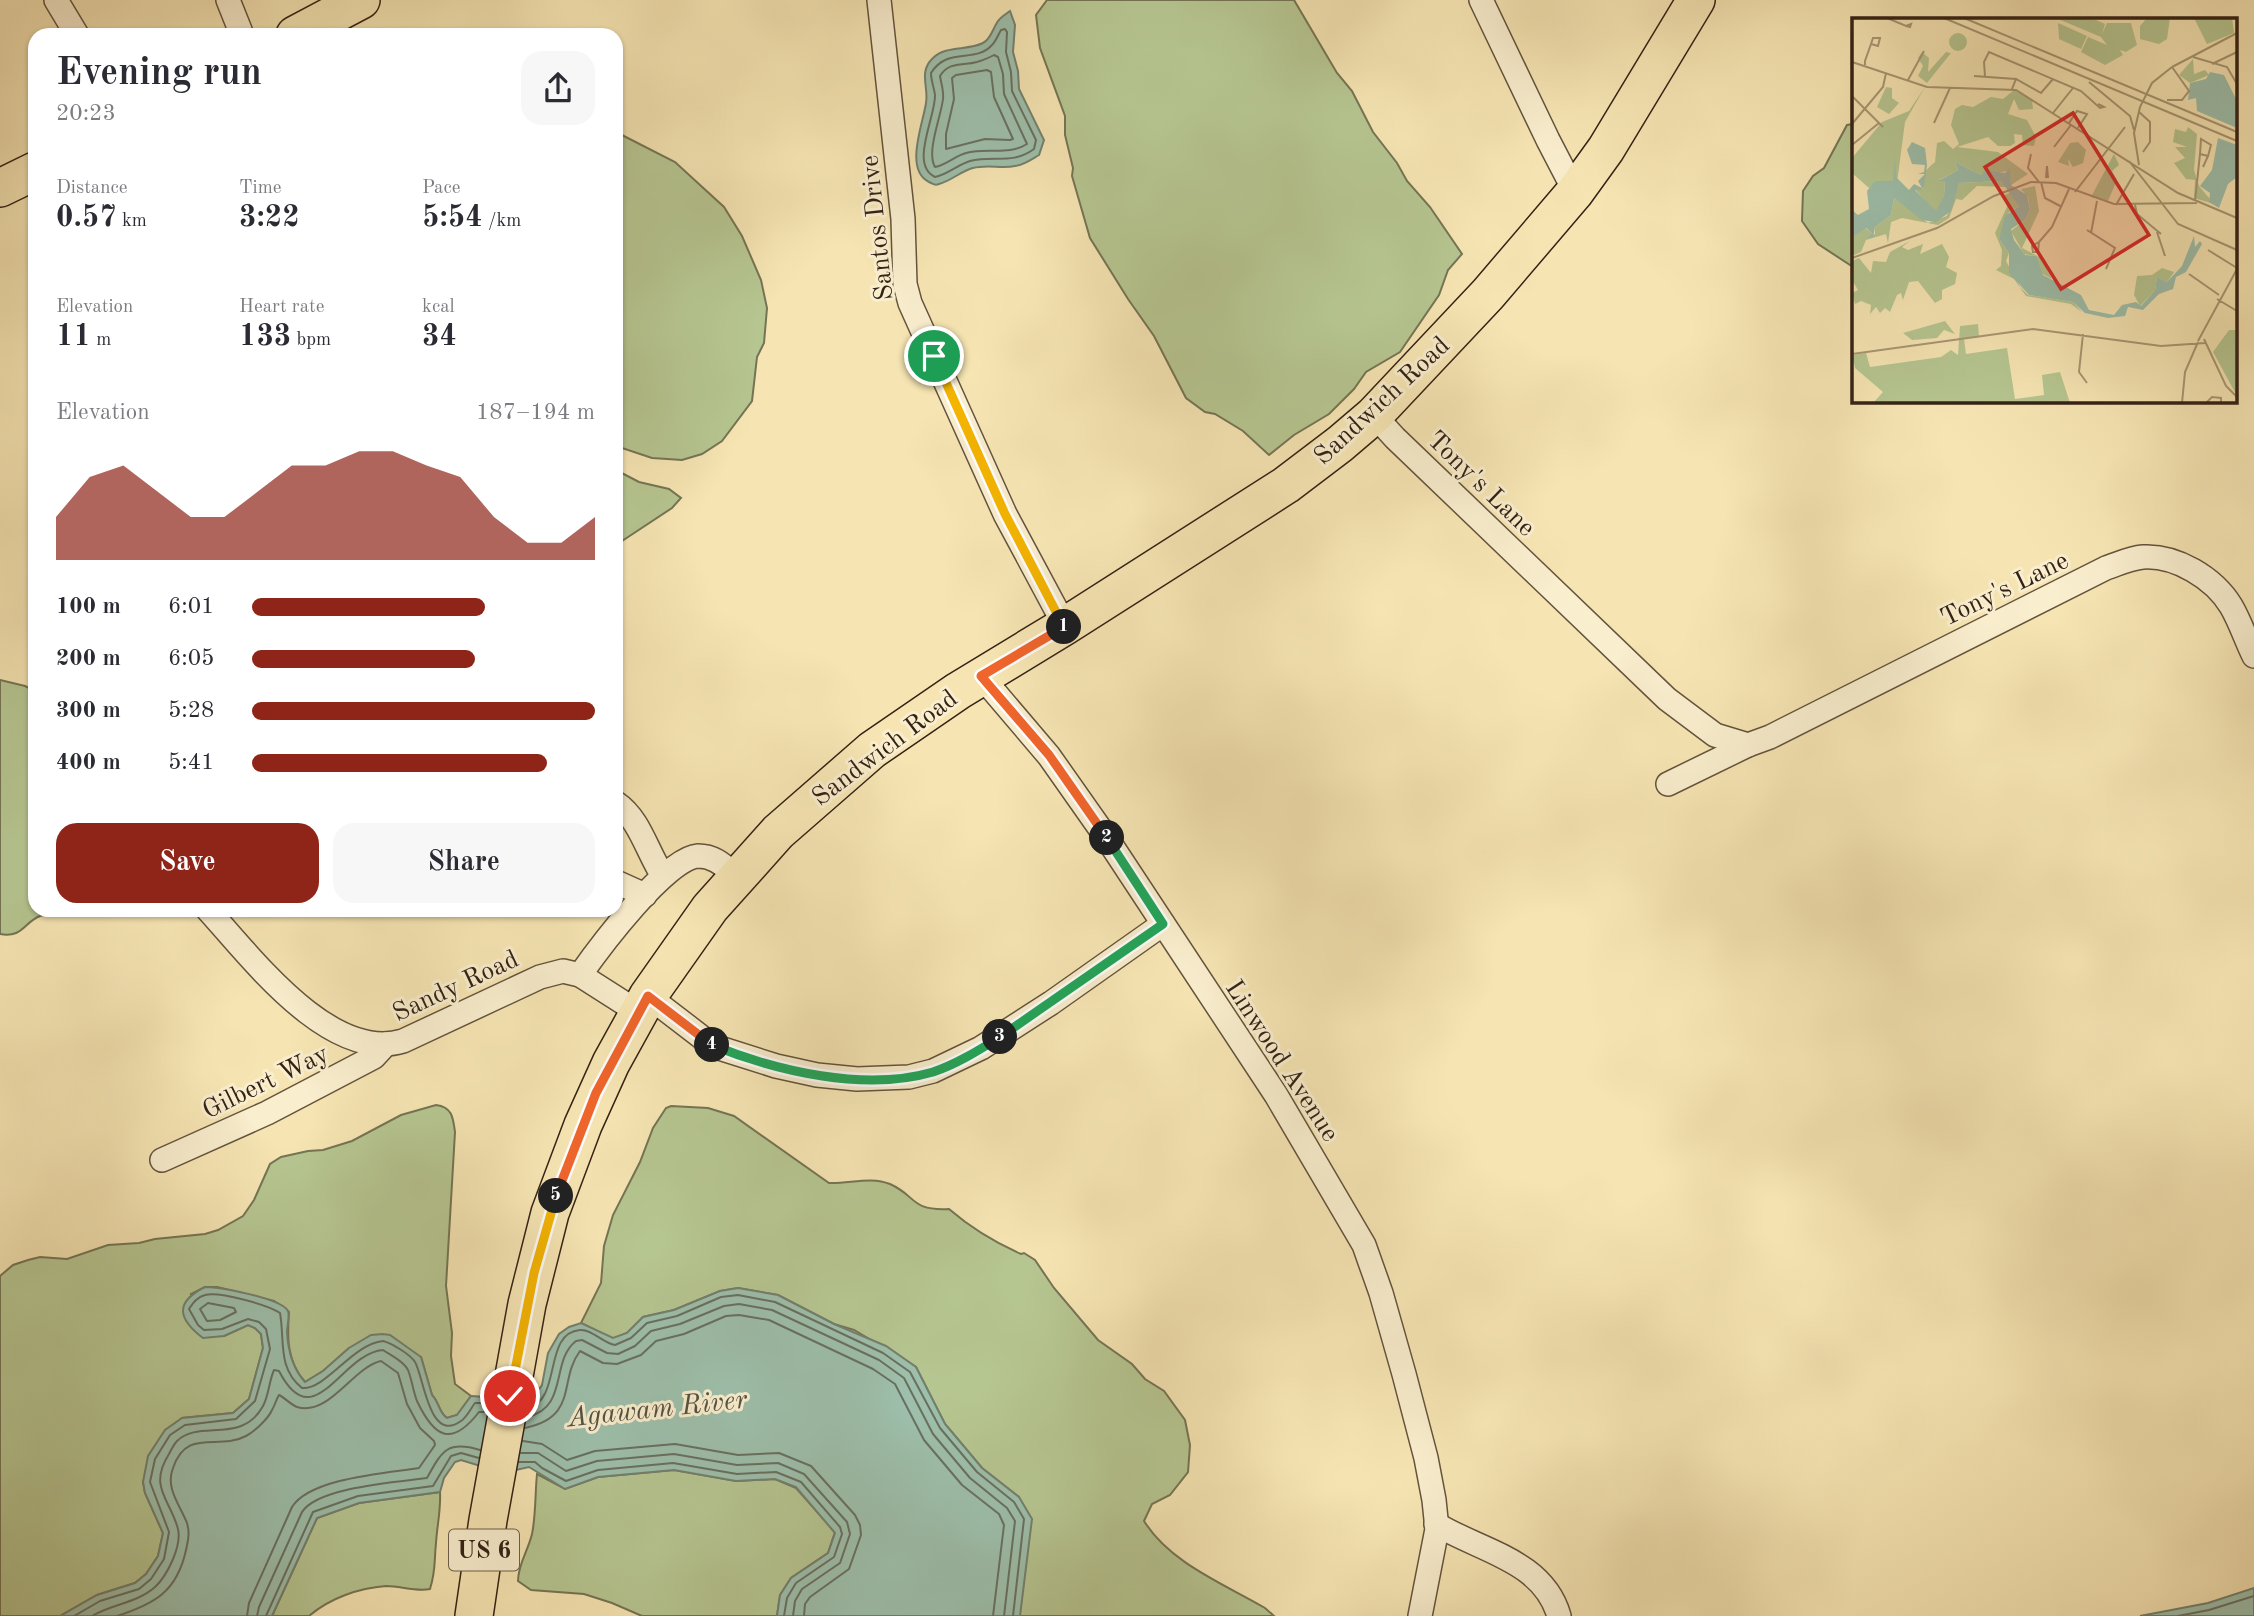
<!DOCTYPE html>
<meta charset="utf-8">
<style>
body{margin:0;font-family:"Old Standard TT",serif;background:#f7f7f7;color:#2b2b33;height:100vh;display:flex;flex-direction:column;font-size:26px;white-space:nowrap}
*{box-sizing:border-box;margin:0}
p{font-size:23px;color:#7c7c81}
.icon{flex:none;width:38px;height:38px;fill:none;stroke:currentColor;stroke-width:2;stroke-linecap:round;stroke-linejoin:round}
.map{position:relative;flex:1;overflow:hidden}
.panel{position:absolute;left:28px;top:28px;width:595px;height:889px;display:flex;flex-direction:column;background:#fff;border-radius:21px;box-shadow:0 2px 5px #0004}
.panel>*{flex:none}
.pin{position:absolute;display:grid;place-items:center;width:60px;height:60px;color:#fff;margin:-30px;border:4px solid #fff;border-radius:50%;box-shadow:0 2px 7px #0007}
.km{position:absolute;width:35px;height:35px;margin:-18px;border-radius:50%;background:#222;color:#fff;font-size:19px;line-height:35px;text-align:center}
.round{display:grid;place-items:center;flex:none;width:74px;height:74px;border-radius:21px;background:#f7f7f7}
.headline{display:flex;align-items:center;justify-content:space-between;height:119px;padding:0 28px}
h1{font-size:38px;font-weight:600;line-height:52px}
.figures{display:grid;grid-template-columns:repeat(3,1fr);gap:10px;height:119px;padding:7px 28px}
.figures div{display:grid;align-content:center}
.figures b{font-size:30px;font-weight:600}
.figures small{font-size:19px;font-weight:400}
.figures p{font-size:19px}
.chart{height:196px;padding:14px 28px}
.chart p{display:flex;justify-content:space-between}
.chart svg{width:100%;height:126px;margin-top:7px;fill:#8f2418;opacity:.7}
.button{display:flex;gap:14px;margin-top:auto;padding:14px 28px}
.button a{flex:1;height:80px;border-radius:21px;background:#8f2418;color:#fff;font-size:28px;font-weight:600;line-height:80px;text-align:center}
.button a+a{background:#f7f7f7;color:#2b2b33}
ul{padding:0 28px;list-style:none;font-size:23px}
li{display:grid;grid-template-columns:112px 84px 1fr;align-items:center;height:52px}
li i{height:18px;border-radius:9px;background:#8f2418}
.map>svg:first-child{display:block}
.green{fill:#b6c691;stroke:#757454;stroke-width:2}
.water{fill:#9dbfab;stroke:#73806f;stroke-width:2}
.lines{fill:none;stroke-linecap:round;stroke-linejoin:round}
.shore{stroke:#687060;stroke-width:2}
.street-casing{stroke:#64533d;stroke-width:26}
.primary-casing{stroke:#342216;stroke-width:40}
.street{stroke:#f9eece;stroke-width:23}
.primary{stroke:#f6e5b3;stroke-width:37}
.split-1-casing{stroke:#fff;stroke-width:14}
.split-2-casing{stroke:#fff;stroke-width:14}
.split-3-casing{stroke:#fff;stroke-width:14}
.split-4-casing{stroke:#fff;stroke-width:14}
.split-5-casing{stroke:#fff;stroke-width:14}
.split-6-casing{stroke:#fff;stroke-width:14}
.split-1{stroke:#f5b400;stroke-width:9}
.split-2{stroke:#f0652b;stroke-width:9}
.split-3{stroke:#22a559;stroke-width:9}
.split-4{stroke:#22a559;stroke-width:9}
.split-5{stroke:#f0652b;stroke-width:9}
.split-6{stroke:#f5b400;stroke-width:9}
.labels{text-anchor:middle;stroke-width:6;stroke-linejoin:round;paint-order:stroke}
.shield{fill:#f9eece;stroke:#6f5f4d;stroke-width:2}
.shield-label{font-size:24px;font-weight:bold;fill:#342216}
.street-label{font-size:26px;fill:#342216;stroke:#f9eece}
.water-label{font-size:28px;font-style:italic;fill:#545143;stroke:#f9eece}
.inset-road{fill:none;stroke:#a89774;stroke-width:2}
.view{fill:#d62828;fill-opacity:0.15;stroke:#d62828;stroke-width:3.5}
.inset-edge{fill:none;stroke:#342216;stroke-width:3.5}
</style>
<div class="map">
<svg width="2254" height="1616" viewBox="0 0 2254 1616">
<rect width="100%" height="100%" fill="#f6e5b3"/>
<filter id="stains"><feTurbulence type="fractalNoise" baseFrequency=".00286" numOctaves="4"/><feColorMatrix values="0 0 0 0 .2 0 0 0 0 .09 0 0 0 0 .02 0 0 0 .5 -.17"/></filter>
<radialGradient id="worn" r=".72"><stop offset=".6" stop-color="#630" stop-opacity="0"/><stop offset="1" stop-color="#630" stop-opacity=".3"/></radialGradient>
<g class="green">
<polygon points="1047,0 1294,0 1337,73 1352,91 1373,132 1397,163 1407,181 1430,207 1462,254 1448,270 1439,295 1400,352 1366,372 1354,389 1329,414 1294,435 1269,455 1243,431 1215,414 1205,412 1186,398 1154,336 1128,299 1090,238 1072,176 1073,168 1065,135 1065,116 1040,48 1036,15"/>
<polygon points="1853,124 1853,267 1818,244 1802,221 1803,191 1813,176 1824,168 1847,125"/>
<polygon points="616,132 675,162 724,207 742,236 761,280 767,308 764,343 757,357 752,401 722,441 702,454 682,460 652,458 616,446"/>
<polygon points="616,470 639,482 669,489 681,498 672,508 616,545"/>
<path d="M0 680 25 686 35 691V910H69C60 912 49 913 40 916 23 923 23 938 0 934Z"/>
<path d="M436 1105C452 1107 453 1117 455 1132L446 1286 452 1333 451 1356 455 1384 471 1396 457 1415 447 1418C439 1413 439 1402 432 1395L421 1357 349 1348 323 1371 305 1382C287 1362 287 1338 289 1312L274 1301 217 1287H205L191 1294 224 1336 248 1325 255 1328 261 1334 263 1348 249 1399 233 1413 182 1418 143 1482 145 1493 163 1533 158 1556 146 1574 135 1583 97 1595 60 1616H0V1276L13 1265 28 1260 40 1257 67 1259 108 1245 139 1243 155 1239 205 1234 218 1230 243 1216 254 1200 270 1164 281 1157 308 1151 323 1150 352 1141 401 1115Z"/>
<path d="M671 1106 708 1108 734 1116 829 1183C849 1184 871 1176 890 1184 917 1196 910 1211 949 1209 971 1228 994 1242 1021 1254L1024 1253 1035 1260 1054 1288 1098 1340 1132 1364 1145 1379 1164 1391 1185 1420 1190 1445 1188 1472 1170 1495 1152 1504 1144 1521C1170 1563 1224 1584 1265 1608L1274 1616H1020L1019 1497 982 1468 945 1424 916 1367 854 1330 834 1324 778 1295 738 1288 720 1291 674 1310 643 1317 627 1333 613 1339 581 1323 601 1283 604 1246 613 1215 640 1162 653 1128 666 1108Z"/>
<path d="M674 1470 736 1481 775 1479 796 1488 835 1532 828 1553 791 1578 780 1595 777 1616H642L612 1603 584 1594 531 1590 518 1581C518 1564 528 1551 532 1534 536 1515 535 1493 537 1474L565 1489 598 1477Z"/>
<path d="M440 1492C441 1510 437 1526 436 1543 434 1562 436 1570 430 1589 416 1592 401 1586 386 1586 359 1588 330 1598 309 1616H272L317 1518 359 1503Z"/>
</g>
<g class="water">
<path d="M1010 11 1015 25 1013 52 1018 71 1019 89 1044 140 1039 155C1032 159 1024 165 1015 166 1001 169 988 164 973 168 961 171 951 181 939 184 934 186 934 184 929 182 904 170 923 124 926 103 929 87 918 72 933 58 946 45 967 51 983 43 991 39 993 28 998 21 1001 17 1006 14 1010 11Z"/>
<path d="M205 1287C219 1287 281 1298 288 1311 290 1316 287 1326 287 1332 288 1351 292 1368 305 1382L323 1371 349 1348 371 1335 383 1334 390 1335 421 1357 432 1395C439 1402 439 1413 447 1418L457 1415 471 1396C492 1396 510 1404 531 1400L542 1385 548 1353 559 1334 569 1327 581 1323 613 1338 627 1333 643 1317 674 1310 720 1291 738 1288 778 1295 834 1324 886 1346 916 1367 945 1424 982 1468 1019 1497 1032 1519 1020 1616H777L780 1595 791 1578 828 1553 835 1533 796 1487 775 1479 736 1481 674 1470 598 1477 565 1489 529 1467 503 1473 461 1460 455 1462 444 1478 440 1492 359 1503 317 1518 272 1616H60L97 1595 135 1583 146 1574 158 1556 163 1533 145 1493 143 1482 148 1456 165 1430 182 1418 233 1413 249 1399 263 1348 261 1334 255 1328 248 1325 224 1336 203 1338C177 1318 175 1302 205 1287Z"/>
<polygon points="2254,1588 2254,1616 2140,1616 2208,1603"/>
</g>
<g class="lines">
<g class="shore">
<path d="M1001 30 1005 29 1007 32 1006 52 1011 72 1012 91 1036 140 1034 149C1012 165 994 155 970 161 957 165 947 175 935 177 909 165 936 116 935 95 934 87 931 81 931 73 948 46 975 64 992 45 996 41 998 35 1001 30Z"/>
<path d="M994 55 998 57 1003 74 1004 94 1027 144C1008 156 987 147 966 153 955 156 946 165 935 167 926 152 941 117 943 99 944 91 941 83 940 76 949 61 963 66 977 62 983 60 989 58 994 55Z"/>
<polygon points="987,70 991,72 994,97 1013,139 1010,140 985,139 946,149 946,134 954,99 952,78 956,75"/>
<polygon points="208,1303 234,1308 236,1312 220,1320 207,1321 200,1309"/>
<path d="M529 1408C562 1398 543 1333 580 1330 592 1329 603 1343 615 1345L631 1338 647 1323 677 1316 721 1297 738 1295 775 1302 883 1353 910 1372 940 1428 977 1472 1014 1502 1024 1519 1013 1616"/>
<path d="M527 1417C569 1408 550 1361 576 1341L582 1340 607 1353 618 1354 635 1346 651 1331 680 1324 724 1306 739 1304 772 1310 879 1360 904 1378 933 1434 970 1478 1007 1508 1015 1521 1004 1616"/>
<path d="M525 1428C579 1417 558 1380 580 1351L603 1363 617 1364 641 1355 656 1341 684 1334 726 1316 739 1315 769 1320 873 1369 895 1384 924 1440 962 1485 999 1514 1004 1525 993 1616"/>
<polyline points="523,1441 542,1444 567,1460 595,1451 675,1444 738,1455 779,1453 811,1466 855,1515 860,1525 861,1535 849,1569 810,1597 805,1604 804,1616"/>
<polyline points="521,1453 538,1453 566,1471 597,1461 674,1454 737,1465 778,1463 804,1474 847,1522 850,1534 840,1563 802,1589 795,1601 793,1616"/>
<polyline points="519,1462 535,1462 542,1468 566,1481 598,1470 673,1463 737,1474 776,1472 801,1482 840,1527 842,1534 834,1557 796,1583 787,1598 784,1616"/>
<path d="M74 1616 100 1601 139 1589 151 1579 164 1559 169 1532 150 1482 155 1459 170 1435 185 1425 236 1419 255 1401 270 1349 266 1329 259 1322 248 1319 222 1329 204 1330 198 1325 189 1309C193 1303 197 1297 205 1295 219 1291 268 1305 280 1313 285 1340 277 1368 302 1388 326 1390 352 1344 383 1341 391 1343 410 1354 415 1362 424 1377 429 1444 461 1421 467 1417 471 1408 475 1403H489"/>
<path d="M92 1616C112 1604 137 1603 155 1587 167 1576 182 1546 178 1529 170 1499 148 1487 169 1454 171 1450 174 1444 177 1441 199 1419 242 1445 263 1406 269 1395 269 1381 274 1370L279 1371C314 1439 341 1353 383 1350 390 1355 404 1361 408 1370 412 1380 413 1391 417 1401 434 1437 451 1448 479 1412H487"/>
<path d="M117 1616C154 1604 177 1592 186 1550 188 1541 190 1533 187 1523 180 1505 165 1488 173 1468 187 1427 218 1451 246 1436 255 1431 268 1419 272 1410 275 1405 276 1400 279 1395 285 1398 290 1404 297 1407 329 1417 353 1367 381 1361L398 1373 407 1404 420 1428 434 1441 435 1445 419 1468C387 1473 310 1478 292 1507L249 1603 247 1616"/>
<path d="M257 1616 259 1607 302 1512C318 1487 398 1482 427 1478 442 1451 447 1440 480 1450"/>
<polyline points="266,1616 313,1512 358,1496 433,1486 451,1456 461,1453 479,1458"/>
<polyline points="2178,1616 2209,1610 2254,1596"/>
</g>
<defs>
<g id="street">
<polyline points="56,0 77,35"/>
<polyline points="228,0 242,35"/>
<polyline points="879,0 903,219 905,284 910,303 1005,514 1065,626"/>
<polyline points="1481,0 1548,140 1575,192"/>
<polyline points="1374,415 1395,438 1667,699 1715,735 1748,745"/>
<polyline points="981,676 1049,756 1106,837 1276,1095 1364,1245 1381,1293 1404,1374 1426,1458 1434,1500 1437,1529 1420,1616"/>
<path d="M1668 784 1748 745 1770 737 2106 568C2118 564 2130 558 2143 557 2176 555 2214 578 2231 606 2240 621 2246 640 2254 656"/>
<path d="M616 803C640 819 647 852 663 876"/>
<polyline points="616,882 645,895"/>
<path d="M208 910C251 957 330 1063 403 1041L540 977 563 971 580 975 638 1012"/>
<path d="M580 975C599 948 666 858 698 856 715 856 724 866 736 876"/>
<polyline points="648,996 713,1046 776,1066 817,1075 857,1079 909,1077 933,1071 981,1048 1051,1003 1163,924"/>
<polyline points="162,1160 267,1113 374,1057 386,1044"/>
<path d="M1436 1524C1480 1551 1543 1560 1559 1616"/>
</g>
<g id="primary">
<polyline points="295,35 361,0"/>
<polyline points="0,188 35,171"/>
<polyline points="474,1616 488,1520 527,1304 550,1213 583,1125 611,1063 648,996 710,908 778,832 872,750 958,691 1065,626 1286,485 1340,444 1374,415 1488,294 1575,192 1606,149 1696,0"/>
</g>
</defs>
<use href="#street" class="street-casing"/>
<use href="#primary" class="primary-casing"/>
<use href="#street" class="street"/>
<use href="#primary" class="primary"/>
</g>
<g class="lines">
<defs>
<polyline id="split-1" points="934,356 1005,514 1064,627"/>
<polyline id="split-2" points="1064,627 981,676 1049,755 1107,838"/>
<polyline id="split-3" points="1000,1037 1163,924 1107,838"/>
<path id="split-4" d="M712 1045C776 1071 865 1092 933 1072 957 1064 979 1050 1000 1037"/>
<polyline id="split-5" points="556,1196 596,1093 648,996 712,1045"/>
<polyline id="split-6" points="510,1396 534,1273 556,1196"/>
</defs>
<use href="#split-1" class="split-1-casing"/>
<use href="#split-2" class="split-2-casing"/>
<use href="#split-3" class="split-3-casing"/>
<use href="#split-4" class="split-4-casing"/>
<use href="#split-5" class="split-5-casing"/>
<use href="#split-6" class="split-6-casing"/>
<use href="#split-1" class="split-1"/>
<use href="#split-2" class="split-2"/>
<use href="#split-3" class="split-3"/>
<use href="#split-4" class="split-4"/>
<use href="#split-5" class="split-5"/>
<use href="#split-6" class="split-6"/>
</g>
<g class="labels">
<rect class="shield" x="449" y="1529.5" width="70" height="41" rx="5"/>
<g class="shield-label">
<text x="484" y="1558">US 6</text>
</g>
<g class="street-label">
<text transform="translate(876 228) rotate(-96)" y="9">Santos Drive</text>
<text transform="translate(1381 400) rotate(-43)" y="9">Sandwich Road</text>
<text transform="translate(1482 483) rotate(44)" y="9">Tony's Lane</text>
<text transform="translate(2004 588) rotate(-26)" y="9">Tony's Lane</text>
<text transform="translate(884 747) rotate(-37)" y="9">Sandwich Road</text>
<text transform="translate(455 985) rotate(-25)" y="9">Sandy Road</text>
<text transform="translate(1283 1060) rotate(57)" y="9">Linwood Avenue</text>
<text transform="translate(265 1081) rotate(-26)" y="9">Gilbert Way</text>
</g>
<g class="water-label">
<text transform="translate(657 1407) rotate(-6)" y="10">Agawam River</text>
</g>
</g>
<g transform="translate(1852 18)">
<rect width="385" height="385" fill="#f6e5b3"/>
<path d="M204 0 244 2 253 6 250 16 255 5H279L285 27 274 34 268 32 271 37 253 47 229 34 236 19 255 27 249 19ZM295 0H318L315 21 307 26 288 21V8ZM342 0H380L382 15 355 26ZM206 5 235 18 229 31 207 21ZM97 24a9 9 0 1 1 18 0a9 9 0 1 1-18 0ZM70 34 77 40 76 54 94 34 99 35 75 65 66 58 71 48 66 40ZM341 41 342 56 353 52 357 57 338 65 327 57ZM34 69 40 70V80L47 85 37 96 25 89ZM73 69 53 104 45 165 32 163 17 170 0 155V140L30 104 57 93ZM162 72 180 82 181 91 167 92 162 81 156 96 175 102 184 119 182 128 171 127 170 117 162 116 163 125 158 128H146L136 119 105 129 146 134 176 156 159 167 157 153 129 157 103 144 106 152 87 162H93L92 178 87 193H82L63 171H71L73 153 83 144 85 125 92 123 101 131 107 126 99 107 103 91 110 87 121 89 139 79 151 81ZM336 109 345 116 342 152 347 168 362 186 342 180 343 162 334 161 322 145 333 140 323 129H335L321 124 323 111 334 114ZM226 124 234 132 231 145 221 149 216 141 217 148 206 144 218 125ZM262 136 267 147 260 153 265 162 256 183 239 179ZM149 163 155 169 125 168 110 182 104 181 97 200 86 207 50 200 39 204 36 225 34 216 14 222 9 234 0 238V220L13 210 20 215 15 219 23 216V209L39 197 42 180 76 205 95 198 107 165ZM183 168 187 193 170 230 189 240 200 261 189 255 184 238 172 236 159 213 173 202 178 191 176 179 169 171ZM159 174 167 188 156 195 147 221 157 235 154 243 168 269 176 277 221 284 230 294 219 286 174 278 162 261 144 252 149 248 150 232 143 215 155 189 153 177ZM58 223 50 229 56 232 71 226 68 236 90 226 97 239 94 249 105 255 103 266 90 272V281L83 285 66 263 57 264 51 282 49 275 45 277 38 294 33 290 28 295 24 289 18 296 19 287 9 283 3 286 0 275 6 272 0 262V243L7 240 19 255 21 243 34 244 38 234ZM310 250 322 254 315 264 305 259 303 272 288 288 282 277 285 258 300 257ZM93 303 103 316 92 312 85 320 60 322 51 315ZM126 306 127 319 112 321 114 336 155 330 163 381 192 377 190 357 208 354 218 385H21L31 374 3 350 0 337 14 335 18 349 89 339 99 332 106 337 108 308ZM377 312H385V378L361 334Z" fill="#b6c691"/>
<path d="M358 54 372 57 385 83V110L345 93 344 80 336 82 338 65 354 61ZM366 120 385 127V159L376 166 367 190 357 184 358 175 348 168 360 152ZM60 124 73 130 75 147 72 169 69 172H63L84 193 92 178 93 163H86L106 152 103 144 129 157 133 152 153 155 158 150 159 167 175 177 178 191 173 202 159 211 162 222 173 237 184 238 191 257 229 277 237 292 262 297 270 287 284 284 289 288 303 272 305 259 315 264 330 248 342 218 343 229 348 223 350 226 334 254 324 259 321 271 307 276 291 292 276 289 273 298 256 300 233 295 221 284 177 277 157 255V235L147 221 153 198 167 188 149 163 107 165 99 193 84 204 70 202 42 180 39 197 23 209 21 219 14 220 20 215 14 210 0 220V192L6 197 17 191 15 173 23 163H41L43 141 44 159 57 172 62 166 70 170 66 163 73 156H66L72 154 73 147 60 146 55 132Z" fill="#9dbfab"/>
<path class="inset-road" d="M35 0 54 8 59 6 58 9 54 8M92 0 385 123M112 0 385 114M341 39 375 49 385 66M0 44 75 69 164 72 326 175 385 200M360 46 385 34M13 47V43L19 26 21 20H28L26 28 19 26M320 49 385 15M122 58 164 61M133 58 132 44 137 34 229 73 248 90 252 89 246 86M56 62 72 33M237 64 278 98 282 112M160 71 164 61 189 75 201 61M0 78 31 109M315 82H330L337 73 320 49M287 94 298 104V124L291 134M201 95 221 70M82 105 98 70M217 105 225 93 235 96 226 110M0 106 31 69 34 55M0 127 27 105M202 129 219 107M179 136 176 150 187 164M348 136 349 121 359 127 356 138M277 143 326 206 385 232M287 147 282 115 288 89 300 65 320 49M194 160 195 148 196 160M189 164 193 180 210 189M223 174 273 109M343 183 348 136 356 138 351 149M264 187 282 156M283 187 285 196 309 216M235 212 263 230 254 251M305 214 313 238M239 215 245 183M187 224 180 228 181 234H186L187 224 200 209 217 171M356 232 385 250M0 240 85 210 142 178 179 164 204 165 262 186 345 185M337 256 367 277M365 281 385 293M231 316 227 354 235 365M352 321 374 368 385 379M346 323 385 251M0 336 181 311 309 328 353 325M330 385 333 354 346 324M354 385 360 379 369 380V385"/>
<path class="view" d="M221 95 297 217 209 271 133 149Z"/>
<rect width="385" height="385" class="inset-edge"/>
</g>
<rect width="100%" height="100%" filter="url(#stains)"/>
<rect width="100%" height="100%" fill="url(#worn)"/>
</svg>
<div class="pin" style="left:934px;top:356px;background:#1e9e55"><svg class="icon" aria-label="arrive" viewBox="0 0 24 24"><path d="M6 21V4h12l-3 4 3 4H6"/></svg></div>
<div class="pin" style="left:510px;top:1396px;background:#d93025"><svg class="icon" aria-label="check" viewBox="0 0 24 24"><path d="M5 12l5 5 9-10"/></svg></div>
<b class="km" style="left:1064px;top:627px">1</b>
<b class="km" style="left:1107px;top:838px">2</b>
<b class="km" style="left:1000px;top:1037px">3</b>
<b class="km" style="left:712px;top:1045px">4</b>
<b class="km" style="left:556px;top:1196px">5</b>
<section class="panel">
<div class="headline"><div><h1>Evening run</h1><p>20:23</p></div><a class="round"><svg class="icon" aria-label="share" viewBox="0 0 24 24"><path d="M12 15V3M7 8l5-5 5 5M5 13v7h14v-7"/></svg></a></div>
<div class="figures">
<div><p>Distance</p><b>0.57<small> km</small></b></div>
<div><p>Time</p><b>3:22</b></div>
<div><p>Pace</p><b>5:54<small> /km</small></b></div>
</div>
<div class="figures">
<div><p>Elevation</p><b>11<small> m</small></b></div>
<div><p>Heart rate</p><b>133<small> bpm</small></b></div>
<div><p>kcal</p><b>34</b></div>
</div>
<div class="chart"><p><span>Elevation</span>187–194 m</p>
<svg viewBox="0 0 160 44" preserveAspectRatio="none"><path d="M0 44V29L10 15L20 11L30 20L40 29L50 29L60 20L70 11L80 11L90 6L100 6L110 11L120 15L130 29L140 38L150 38L160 29V44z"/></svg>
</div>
<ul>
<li><b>100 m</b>6:01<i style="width:68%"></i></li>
<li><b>200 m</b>6:05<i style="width:65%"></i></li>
<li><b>300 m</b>5:28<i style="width:100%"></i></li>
<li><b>400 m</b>5:41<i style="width:86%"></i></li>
</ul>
<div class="button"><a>Save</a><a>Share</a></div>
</section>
</div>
